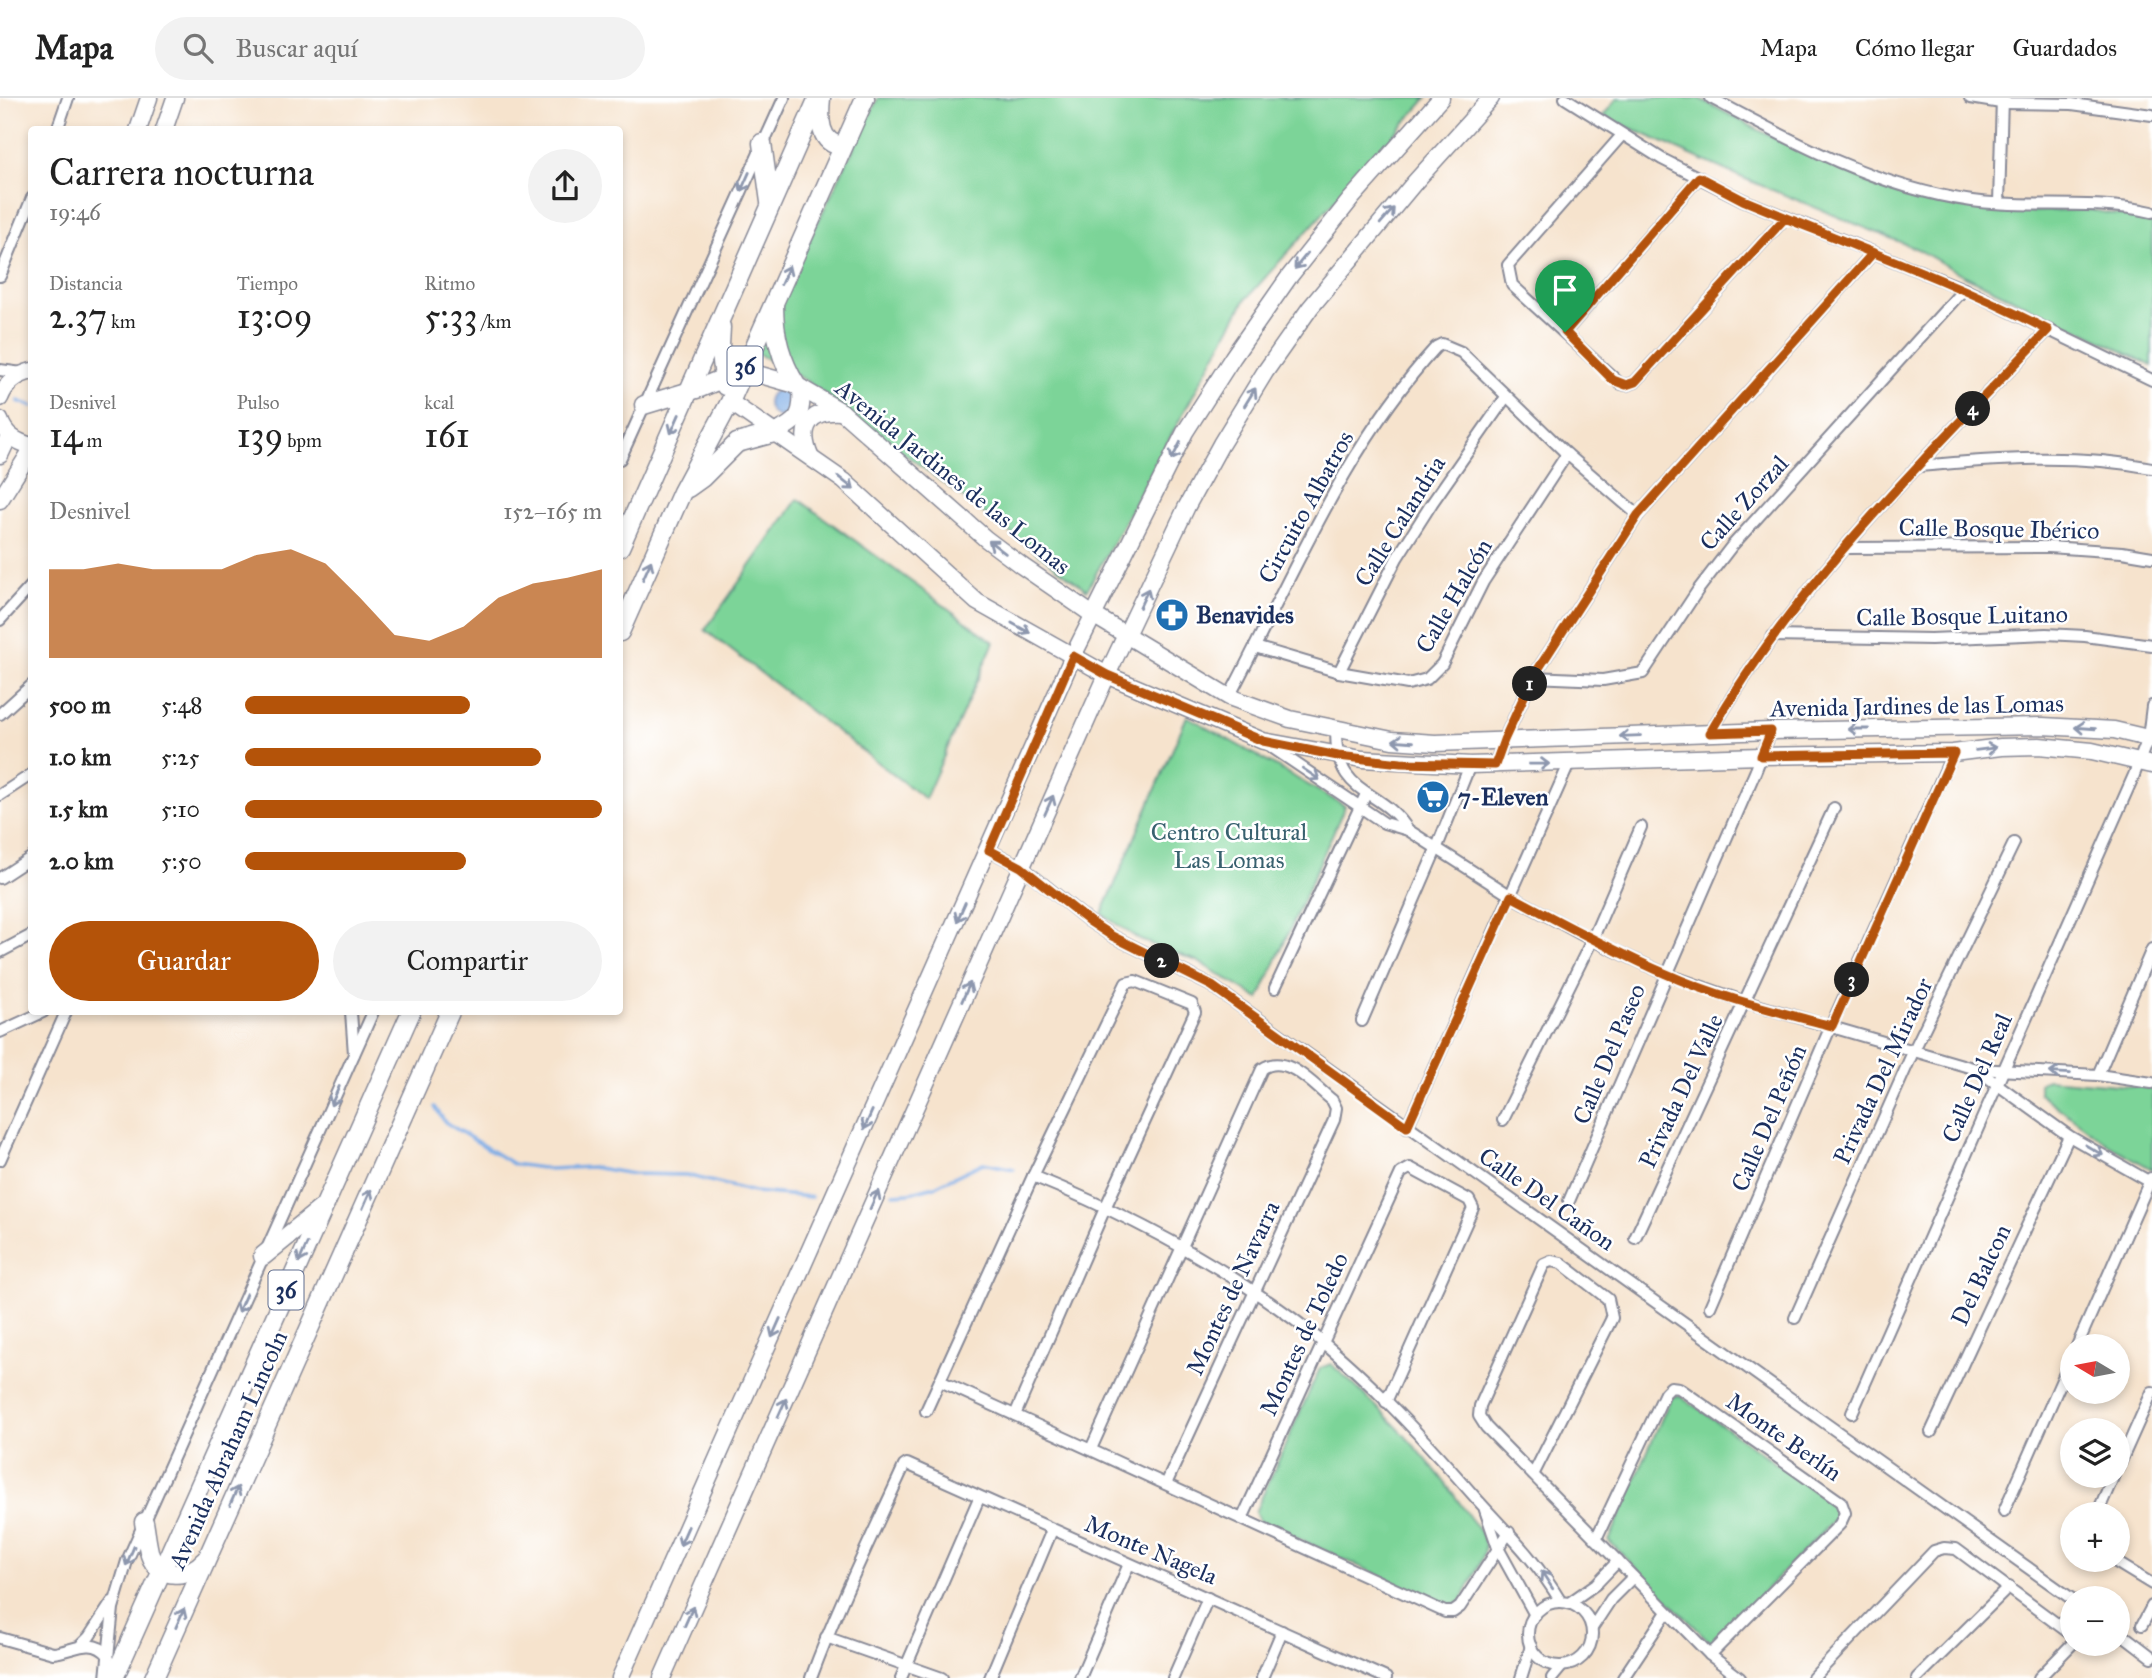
<!DOCTYPE html>
<html lang="es">
<meta charset="utf-8">
<style>
body{margin:0;font-family:"IM FELL Great Primer",serif;background:#f2f2f2;color:#222;height:100vh;display:flex;flex-direction:column;font-size:26px;white-space:nowrap}
*{box-sizing:border-box;margin:0}
p{font-size:23px;color:#767676}
.icon{flex:none;width:38px;height:38px;fill:none;stroke:currentColor;stroke-width:2;stroke-linecap:round;stroke-linejoin:round}
.map{position:relative;flex:1;overflow:hidden}
.drawer{position:absolute;left:28px;top:28px;width:595px;height:889px;display:flex;flex-direction:column;background:#fff;border-radius:7px;box-shadow:0 4px 10px #0003}
.drawer>*{flex:none}
.needle{width:46px;rotate:280deg}
.fabs{position:absolute;left:2060px;top:1236px;display:grid;gap:14px}
.fabs a{display:grid;place-items:center;width:70px;height:70px;border-radius:50%;background:#fff;box-shadow:0 4px 10px #0003;font-size:35px}
.pin{position:absolute;display:grid;place-items:center;width:60px;height:60px;color:#fff;margin:-72px -30px;border-radius:50% 50% 50% 0;rotate:-45deg;box-shadow:0 0 7px #0007}
.pin .icon{rotate:45deg}
.km{position:absolute;width:35px;height:35px;margin:-18px;border-radius:50%;background:#222;color:#fff;font-size:19px;line-height:35px;text-align:center}
.round{display:grid;place-items:center;flex:none;width:74px;height:74px;border-radius:37px;background:#f2f2f2}
.headline{display:flex;align-items:center;justify-content:space-between;height:119px;padding:0 21px}
h1{font-size:38px;font-weight:600;line-height:52px}
.stats{display:grid;grid-template-columns:repeat(3,1fr);gap:10px;height:119px;padding:7px 21px}
.stats div{display:grid;align-content:center}
.stats b{font-size:35px;font-weight:600}
.stats small{font-size:19px;font-weight:400}
.stats p{font-size:19px}
.chart{height:196px;padding:14px 21px}
.chart p{display:flex;justify-content:space-between}
.chart svg{width:100%;height:126px;margin-top:7px;fill:#b45309;opacity:.7}
.button{display:flex;gap:14px;margin-top:auto;padding:14px 21px}
.button a{flex:1;height:80px;border-radius:42px;background:#b45309;color:#fff;font-size:28px;font-weight:600;line-height:80px;text-align:center}
.button a+a{background:#f2f2f2;color:#222}
ul{padding:0 21px;list-style:none;font-size:23px}
li{display:grid;grid-template-columns:112px 84px 1fr;align-items:center;height:52px}
li i{height:18px;border-radius:9px;background:#b45309}
header{display:flex;align-items:center;gap:42px;box-sizing:border-box;height:98px;padding:0 35px;background:#fff;border-bottom:2px solid #e0e0e0}
header strong{font-size:33px}
nav{display:flex;gap:38px;margin-inline-start:auto;font-size:24px}
.search{width:490px;height:63px;background:#f2f2f2;display:flex;align-items:center;gap:18px;box-sizing:border-box;padding:0 24px;border-radius:38px;color:#767676;font-size:26px}
.map>svg:first-child{display:block}
.green{fill:#7cd498;stroke:#4c827b;stroke-width:2}
.water{fill:#7babe5;stroke:#4b6da2;stroke-width:2}
.lines{fill:none;stroke-linecap:round;stroke-linejoin:round}
.stream{stroke:#7babe5;stroke-width:3.5}
.street-casing{stroke:#888996;stroke-width:14}
.secondary-casing{stroke:#888996;stroke-width:19}
.primary-casing{stroke:#888996;stroke-width:21}
.street{stroke:#fff;stroke-width:10}
.secondary{stroke:#fff;stroke-width:16}
.primary{stroke:#fff;stroke-width:18}
.oneway{stroke:#8d97ae}
.route-casing{stroke:#fff;stroke-width:14}
.route{stroke:#b45309;stroke-width:9}
.labels{text-anchor:middle;stroke-width:5;stroke-linejoin:round;paint-order:stroke}
.shield{fill:#fff;stroke:#5f6d8e;stroke-width:2}
.shield-label{font-size:23px;font-weight:bold;fill:#1b2f5e}
.street-label{font-size:24px;fill:#1b2f5e;stroke:#fff}
.poi-label{font-size:24px;font-weight:bold;fill:#1b2f5e;stroke:#fff;text-anchor:start}
.park-label{font-size:24px;fill:#38616f;stroke:#fff}
</style>
<header>
<strong>Mapa</strong>
<div class="search"><svg class="icon" aria-label="search" viewBox="0 0 24 24"><circle cx="10" cy="10" r="6"/><path d="M15 15l6 6"/></svg>Buscar aquí</div>
<nav><a>Mapa</a><a>Cómo llegar</a><a>Guardados</a></nav>
</header>
<div class="map">
<svg width="2152" height="1580" viewBox="0 0 2152 1580">
<rect width="100%" height="100%" fill="#fff"/>
<filter id="ink" filterUnits="userSpaceOnUse"><feTurbulence type="fractalNoise" baseFrequency=".0143" numOctaves="2"/><feDisplacementMap in="SourceGraphic" scale="14" xChannelSelector="R" yChannelSelector="G"/><feConvolveMatrix kernelMatrix="1 2 1 2 8 2 1 2 1" color-interpolation-filters="sRGB"/></filter>
<filter id="wash" filterUnits="userSpaceOnUse"><feTurbulence type="fractalNoise" baseFrequency=".00686" numOctaves="4" result="noise"/><feDisplacementMap in="SourceGraphic" scale="28" xChannelSelector="R" yChannelSelector="G"/><feGaussianBlur stdDeviation="1.57" result="paint"/><feColorMatrix in="noise" values="0 0 0 0 0 0 0 0 0 0 0 0 0 0 0 0 0 1.4 0 .05"/><feComposite in="paint" operator="in"/></filter>
<g filter="url(#wash)">
<rect width="100%" height="100%" fill="#f6e3cd"/>
<g class="green">
<polygon points="878,0 1427,0 1245,202 1087,492 808,284 755,254"/>
<polygon points="1617,0 1698,0 1772,39 1902,94 2002,115 2086,111 2152,123 2152,268 2079,231 2048,220 2022,205 1963,177 1917,151 1743,80 1603,18"/>
<polygon points="798,401 994,544 925,701 705,532"/>
<polygon points="1187,618 1345,708 1259,901 1197,863 1140,842 1102,816"/>
<polygon points="2047,981 2152,990 2152,1071 2109,1047 2048,1002 2039,995 2039,986"/>
<path d="M1331 1266C1382 1312 1430 1359 1468 1417 1475 1427 1485 1437 1485 1450 1484 1463 1467 1490 1461 1504L1447 1508 1259 1423 1255 1414 1320 1270Z"/>
<polygon points="1681,1298 1836,1408 1836,1420 1715,1544 1709,1543 1609,1443 1671,1299"/>
</g>
<circle class="water" cx="782" cy="305" r="14"/>
<g class="lines">
<g class="stream">
<polyline points="18,303 32,308"/>
<polyline points="435,1009 445,1024 513,1066 549,1071 591,1069 633,1076 686,1077 754,1094 811,1099"/>
<polyline points="893,1096 909,1095 935,1088 983,1065 1014,1071"/>
</g>
</g>
</g>
<g filter="url(#ink)">
<g class="lines">
<defs>
<g id="street">
<polyline points="1565,0 1662,61 1743,102 1964,191 2152,282"/>
<path d="M1711 0C1793 44 1878 90 1972 103 2031 111 2093 101 2152 114"/>
<polyline points="1970,0 2001,5 2072,6 2152,17"/>
<polyline points="57,32 68,0"/>
<polyline points="1622,37 1508,167 1512,187 1619,285 1626,287 1635,284 1785,120"/>
<polyline points="1999,105 2002,0"/>
<polyline points="0,178 32,100"/>
<polyline points="1565,234 1699,79"/>
<polyline points="0,272 22,275"/>
<polyline points="620,361 784,0"/>
<path d="M1919 368C1996 361 2075 355 2152 370"/>
<polyline points="1846,450 2049,449 2122,454 2152,459"/>
<polyline points="0,522 32,487"/>
<polyline points="1773,538 1931,541 2046,536 2085,538 2152,547"/>
<polyline points="1255,549 1339,574 1408,586 1427,581 1442,566 1483,484 1567,356"/>
<polyline points="1339,574 1397,460 1432,405 1506,299"/>
<polyline points="1533,579 1603,582 1643,575 1698,492 1731,449 1964,191"/>
<path d="M1229 599C1292 480 1344 350 1436 249L1442 246 1461 254 1567 356 1638 417"/>
<polyline points="0,616 32,587"/>
<path d="M1336 631C1335 701 1380 687 1408 732"/>
<path d="M1710 635C1798 483 1928 358 2048 232"/>
<polyline points="1267,646 1384,725 1408,732 1511,798 1592,842 1666,876 1746,904 1976,971 2098,977 2152,985"/>
<polyline points="1495,667 1504,642 1533,579 1638,417 1873,155"/>
<polyline points="0,697 32,676"/>
<polyline points="989,752 1022,769 1089,823 1112,838 1212,888 2072,1501"/>
<polyline points="0,780 32,759"/>
<polyline points="0,854 32,837"/>
<polyline points="1275,890 1366,696"/>
<polyline points="351,914 354,956"/>
<polyline points="1362,923 1437,749 1470,667"/>
<polyline points="0,934 43,914"/>
<polyline points="1976,971 2069,1038 2152,1085"/>
<polyline points="2098,977 2152,851"/>
<polyline points="1503,1022 1592,842 1641,729"/>
<polyline points="1407,1029 1569,666"/>
<polyline points="0,1062 66,914"/>
<path d="M1033 1078C1124 1115 1213 1162 1292 1220 1359 1270 1419 1335 1474 1398 1507 1435 1534 1459 1561 1504"/>
<polyline points="1569,1103 1756,672 1771,633"/>
<polyline points="1635,1140 1834,710"/>
<polyline points="1710,1209 1831,928 1953,655"/>
<polyline points="1795,1220 1913,954 2014,745"/>
<polyline points="2077,1248 2151,1080"/>
<polyline points="940,1283 1445,1514 1453,1514 1460,1509 1509,1434"/>
<polyline points="926,1313 1033,1078 1126,885 1135,883 1192,906 1195,914 1106,1108 1015,1317"/>
<polyline points="1852,1315 2134,677 2148,640 2152,608"/>
<polyline points="1931,1334 2069,1038"/>
<path d="M1091 1351 1262 971C1286 954 1313 987 1332 1002L1336 1010 1334 1022 1166 1386"/>
<polyline points="2118,1370 2152,1294"/>
<polyline points="1533,1377 1612,1220 1608,1201 1561,1165 1551,1163 1544,1166 1480,1308 1479,1318 1486,1329 1710,1557 1740,1580"/>
<polyline points="1485,1412 1498,1450 1535,1517"/>
<polyline points="2004,1413 2072,1259"/>
<polyline points="2097,1416 2114,1377"/>
<polyline points="1242,1421 1401,1075 1410,1070 1469,1102 1473,1110 1386,1304"/>
<polyline points="1596,1441 1665,1295 1671,1289 1679,1290 1841,1404 1845,1415 1840,1426 1710,1557"/>
<polyline points="2111,1461 2152,1486"/>
<circle cx="1560" cy="1536" r="32"/>
<polyline points="1569,1505 1596,1486 1618,1463"/>
<polyline points="2142,1527 2152,1508"/>
<polyline points="1592,1530 1611,1501 1633,1479"/>
<polyline points="2118,1533 2152,1559"/>
<polyline points="826,1539 942,1580"/>
<path d="M0 1540 53 1555C73 1553 92 1538 108 1557"/>
<polyline points="81,1547 89,1539 112,1504"/>
<polyline points="106,1580 113,1510 127,1463 373,914"/>
<path d="M811 1580C838 1507 872 1438 904 1368L907 1366 1386 1580"/>
<polyline points="901,1580 979,1400"/>
<polyline points="990,1580 1052,1432"/>
<polyline points="1080,1580 1129,1466"/>
<polyline points="1173,1580 1208,1500"/>
<polyline points="1262,1580 1282,1533"/>
<polyline points="1521,1580 1531,1548"/>
<polyline points="1552,1580 1562,1568"/>
<polyline points="1623,1580 1667,1514"/>
<polyline points="1813,1580 1934,1453 1944,1450 1956,1451 2072,1537"/>
<polyline points="1917,1580 2009,1489"/>
<polyline points="2039,1580 2073,1545"/>
</g>
<g id="secondary">
<polyline points="138,32 149,0"/>
<polyline points="164,32 175,0"/>
<polyline points="743,272 796,287 842,314 986,441 1022,468 1093,517 1229,599 1290,621 1392,642 1435,645 1771,633 2043,628 2114,632 2152,641"/>
<path d="M0 300C6 285 16 277 32 273"/>
<polyline points="730,304 844,383 977,504 1107,577 1263,643 1362,661 1470,667 1761,658 1953,655 2001,649 2039,648 2092,653 2152,667"/>
<path d="M0 322C5 337 16 344 32 348"/>
<path d="M774 335C799 323 803 317 801 290"/>
<polyline points="0,357 9,338"/>
<path d="M810 358C798 329 810 311 842 314"/>
<polyline points="0,402 32,351"/>
<polyline points="620,1580 1073,558 1185,334 1233,259 1289,179 1351,101 1441,0"/>
<polyline points="662,1580 1107,577 1187,408 1221,346 1265,274 1310,210 1415,84 1491,0"/>
</g>
<g id="primary">
<path d="M821 0C819 19 818 46 843 48"/>
<polyline points="762,45 770,104"/>
<path d="M774 208C774 238 781 262 796 287"/>
<polyline points="721,229 720,247 725,288"/>
<polyline points="644,307 700,290 743,272"/>
<polyline points="688,390 702,380 737,345 774,335"/>
<polyline points="620,449 818,0"/>
<polyline points="620,534 682,394 730,304 865,0"/>
<polyline points="263,1158 321,1111"/>
<path d="M144 1424C146 1435 147 1447 150 1457 158 1482 190 1480 204 1463"/>
<polyline points="114,1580 411,914"/>
<polyline points="154,1580 450,914"/>
</g>
</defs>
<use href="#street" class="street-casing"/>
<use href="#secondary" class="secondary-casing"/>
<use href="#primary" class="primary-casing"/>
<use href="#street" class="street"/>
<use href="#secondary" class="secondary"/>
<use href="#primary" class="primary"/>
</g>
<defs><path id="oneway-shaft" d="M-6 0H5M1.5-3L5.5 0L1.5 3" fill="none" stroke-width="1.6" stroke-linecap="round" stroke-linejoin="round" transform="scale(1.75)"/></defs>
<g class="oneway">
<use href="#oneway-shaft" transform="translate(745 84) rotate(114)"/>
<use href="#oneway-shaft" transform="translate(1387 118) rotate(-49)"/>
<use href="#oneway-shaft" transform="translate(1301 163) rotate(129)"/>
<use href="#oneway-shaft" transform="translate(785 177) rotate(-66)"/>
<use href="#oneway-shaft" transform="translate(1250 299) rotate(-58)"/>
<use href="#oneway-shaft" transform="translate(675 326) rotate(114)"/>
<use href="#oneway-shaft" transform="translate(1176 353) rotate(117)"/>
<use href="#oneway-shaft" transform="translate(846 385) rotate(39)"/>
<use href="#oneway-shaft" transform="translate(997 449) rotate(-143)"/>
<use href="#oneway-shaft" transform="translate(647 472) rotate(-66)"/>
<use href="#oneway-shaft" transform="translate(1144 500) rotate(-65)"/>
<use href="#oneway-shaft" transform="translate(1021 530) rotate(29)"/>
<use href="#oneway-shaft" transform="translate(2085 630) rotate(-176)"/>
<use href="#oneway-shaft" transform="translate(1858 631) rotate(180)"/>
<use href="#oneway-shaft" transform="translate(1630 638) rotate(178)"/>
<use href="#oneway-shaft" transform="translate(1403 643) rotate(-176)"/>
<use href="#oneway-shaft" transform="translate(1986 651) rotate(-7)"/>
<use href="#oneway-shaft" transform="translate(1539 666) rotate(-1)"/>
<use href="#oneway-shaft" transform="translate(1311 676) rotate(34)"/>
<use href="#oneway-shaft" transform="translate(1049 707) rotate(-66)"/>
<use href="#oneway-shaft" transform="translate(961 814) rotate(114)"/>
<use href="#oneway-shaft" transform="translate(966 894) rotate(-66)"/>
<use href="#oneway-shaft" transform="translate(2060 975) rotate(-177)"/>
<use href="#oneway-shaft" transform="translate(335 998) rotate(114)"/>
<use href="#oneway-shaft" transform="translate(868 1022) rotate(114)"/>
<use href="#oneway-shaft" transform="translate(2094 1052) rotate(30)"/>
<use href="#oneway-shaft" transform="translate(367 1101) rotate(-66)"/>
<use href="#oneway-shaft" transform="translate(874 1102) rotate(-66)"/>
<use href="#oneway-shaft" transform="translate(303 1155) rotate(114)"/>
<use href="#oneway-shaft" transform="translate(242 1205) rotate(114)"/>
<use href="#oneway-shaft" transform="translate(776 1230) rotate(114)"/>
<use href="#oneway-shaft" transform="translate(782 1310) rotate(-66)"/>
<use href="#oneway-shaft" transform="translate(234 1398) rotate(-66)"/>
<use href="#oneway-shaft" transform="translate(684 1438) rotate(114)"/>
<use href="#oneway-shaft" transform="translate(130 1458) rotate(113)"/>
<use href="#oneway-shaft" transform="translate(1547 1482) rotate(-123)"/>
<use href="#oneway-shaft" transform="translate(689 1518) rotate(-66)"/>
<use href="#oneway-shaft" transform="translate(180 1520) rotate(-66)"/>
</g>
</g>
<g class="lines" filter="url(#ink)">
<defs>
<path id="route" d="M1565 234 1699 79 1743 102 1873 155 1638 417 1533 579 1504 642 1495 667 1401 665 1338 658 1263 643 1107 577 1073 558 989 752 1021 769 1089 823 1112 838 1212 888 1407 1029 1511 798C1562 825 1611 852 1664 875 1717 899 1775 913 1832 928L1954 655 1761 658 1771 633 1710 635C1798 483 1928 358 2048 232 1963 188 1874 155 1785 120L1635 284 1626 287 1613 282 1565 234"/>
</defs>
<use href="#route" class="route-casing"/>
<use href="#route" class="route"/>
</g>
<defs>
<symbol id="pharmacy-disc" viewBox="-11 -11 22 22"><circle r="9.5" fill="#1f6fb2" stroke="#fff"/><path d="M-2-6h4v4h4v4h-4v4h-4v-4h-4v-4h4Z" fill="#fff"/></symbol>
<symbol id="supermarket-disc" viewBox="-11 -11 22 22"><circle r="9.5" fill="#1f6fb2" stroke="#fff"/><path d="M-6-5.5h2.5l.6 2H6L4.5 2H-2.5L-4.4-4H-6ZM-1.5 3.2a1.3 1.3 0 1 0 .1 0ZM3 3.2a1.3 1.3 0 1 0 .1 0Z" fill="#fff"/></symbol>
</defs>
<g fill-rule="evenodd">
<use href="#pharmacy-disc" x="1153" y="498" width="38" height="38"/>
<use href="#supermarket-disc" x="1414" y="680" width="38" height="38"/>
</g>
<g class="labels">
<g class="shield">
<rect x="727.5" y="248.5" width="35" height="39" rx="5"/>
<rect x="268.5" y="1172.5" width="35" height="39" rx="5"/>
</g>
<g class="shield-label">
<text x="745" y="276">36</text>
<text x="286" y="1200">36</text>
</g>
<g class="street-label">
<text transform="translate(953 379) rotate(39)" y="8">Avenida Jardines de las Lomas</text>
<text transform="translate(1744 405) rotate(-48)" y="8">Calle Zorzal</text>
<text transform="translate(1306 409) rotate(-61)" y="8">Circuito Albatros</text>
<text transform="translate(1400 423) rotate(-58)" y="8">Calle Calandria</text>
<text transform="translate(1999 431) rotate(1)" y="8">Calle Bosque Ibérico</text>
<text transform="translate(1454 498) rotate(-60)" y="8">Calle Halcón</text>
<text transform="translate(1962 518) rotate(-1)" y="8">Calle Bosque Luitano</text>
<text transform="translate(1917 608) rotate(-1)" y="8">Avenida Jardines de las Lomas</text>
<text transform="translate(1609 956) rotate(-67)" y="8">Calle Del Paseo</text>
<text transform="translate(1883 973) rotate(-65)" y="8">Privada Del Mirador</text>
<text transform="translate(1977 980) rotate(-66)" y="8">Calle Del Real</text>
<text transform="translate(1681 993) rotate(-65)" y="8">Privada Del Valle</text>
<text transform="translate(1769 1020) rotate(-67)" y="8">Calle Del Peñón</text>
<text transform="translate(1547 1101) rotate(35)" y="8">Calle Del Cañon</text>
<text transform="translate(1981 1177) rotate(-65)" y="8">Del Balcon</text>
<text transform="translate(1233 1190) rotate(-65)" y="8">Montes de Navarra</text>
<text transform="translate(1304 1236) rotate(-65)" y="8">Montes de Toledo</text>
<text transform="translate(1784 1339) rotate(35)" y="8">Monte Berlín</text>
<text transform="translate(228 1352) rotate(-66)" y="8">Avenida Abraham Lincoln</text>
<text transform="translate(1151 1452) rotate(23)" y="8">Monte Nagela</text>
</g>
<g class="poi-label">
<text x="1196" y="525">Benavides</text>
<text x="1458" y="707">7-Eleven</text>
</g>
<g class="park-label">
<text x="1229" y="742">Centro Cultural<tspan x="1229" dy="28">Las Lomas</tspan></text>
</g>
</g>
</svg>
<div class="fabs">
<a><svg class="needle" viewBox="-14 -14 28 28"><path d="M0-13l5 13h-10z" fill="#e53935"/><path d="M0 13l5-13h-10z" fill="#767676"/></svg></a>
<a><svg class="icon" aria-label="layers" viewBox="0 0 24 24"><path d="M12 4l9 5-9 5-9-5zM3 14l9 5 9-5"/></svg></a>
<a>+</a>
<a>−</a>
</div>
<div class="pin" style="left:1565px;top:234px;background:#1e9e55"><svg class="icon" aria-label="arrive" viewBox="0 0 24 24"><path d="M6 21V4h12l-3 4 3 4H6"/></svg></div>
<b class="km" style="left:1530px;top:586px">1</b>
<b class="km" style="left:1162px;top:863px">2</b>
<b class="km" style="left:1852px;top:882px">3</b>
<b class="km" style="left:1973px;top:311px">4</b>
<section class="drawer">
<div class="headline"><div><h1>Carrera nocturna</h1><p>19:46</p></div><a class="round"><svg class="icon" aria-label="share" viewBox="0 0 24 24"><path d="M12 15V3M7 8l5-5 5 5M5 13v7h14v-7"/></svg></a></div>
<div class="stats">
<div><p>Distancia</p><b>2.37<small> km</small></b></div>
<div><p>Tiempo</p><b>13:09</b></div>
<div><p>Ritmo</p><b>5:33<small> /km</small></b></div>
</div>
<div class="stats">
<div><p>Desnivel</p><b>14<small> m</small></b></div>
<div><p>Pulso</p><b>139<small> bpm</small></b></div>
<div><p>kcal</p><b>161</b></div>
</div>
<div class="chart"><p><span>Desnivel</span>152–165 m</p>
<svg viewBox="0 0 160 44" preserveAspectRatio="none"><path d="M0 44V13L10 13L20 11L30 13L40 13L50 13L60 8L70 6L80 11L90 23L100 36L110 38L120 33L130 23L140 18L150 16L160 13V44z"/></svg>
</div>
<ul>
<li><b>500 m</b>5:48<i style="width:63%"></i></li>
<li><b>1.0 km</b>5:25<i style="width:83%"></i></li>
<li><b>1.5 km</b>5:10<i style="width:100%"></i></li>
<li><b>2.0 km</b>5:50<i style="width:62%"></i></li>
</ul>
<div class="button"><a>Guardar</a><a>Compartir</a></div>
</section>
</div>
